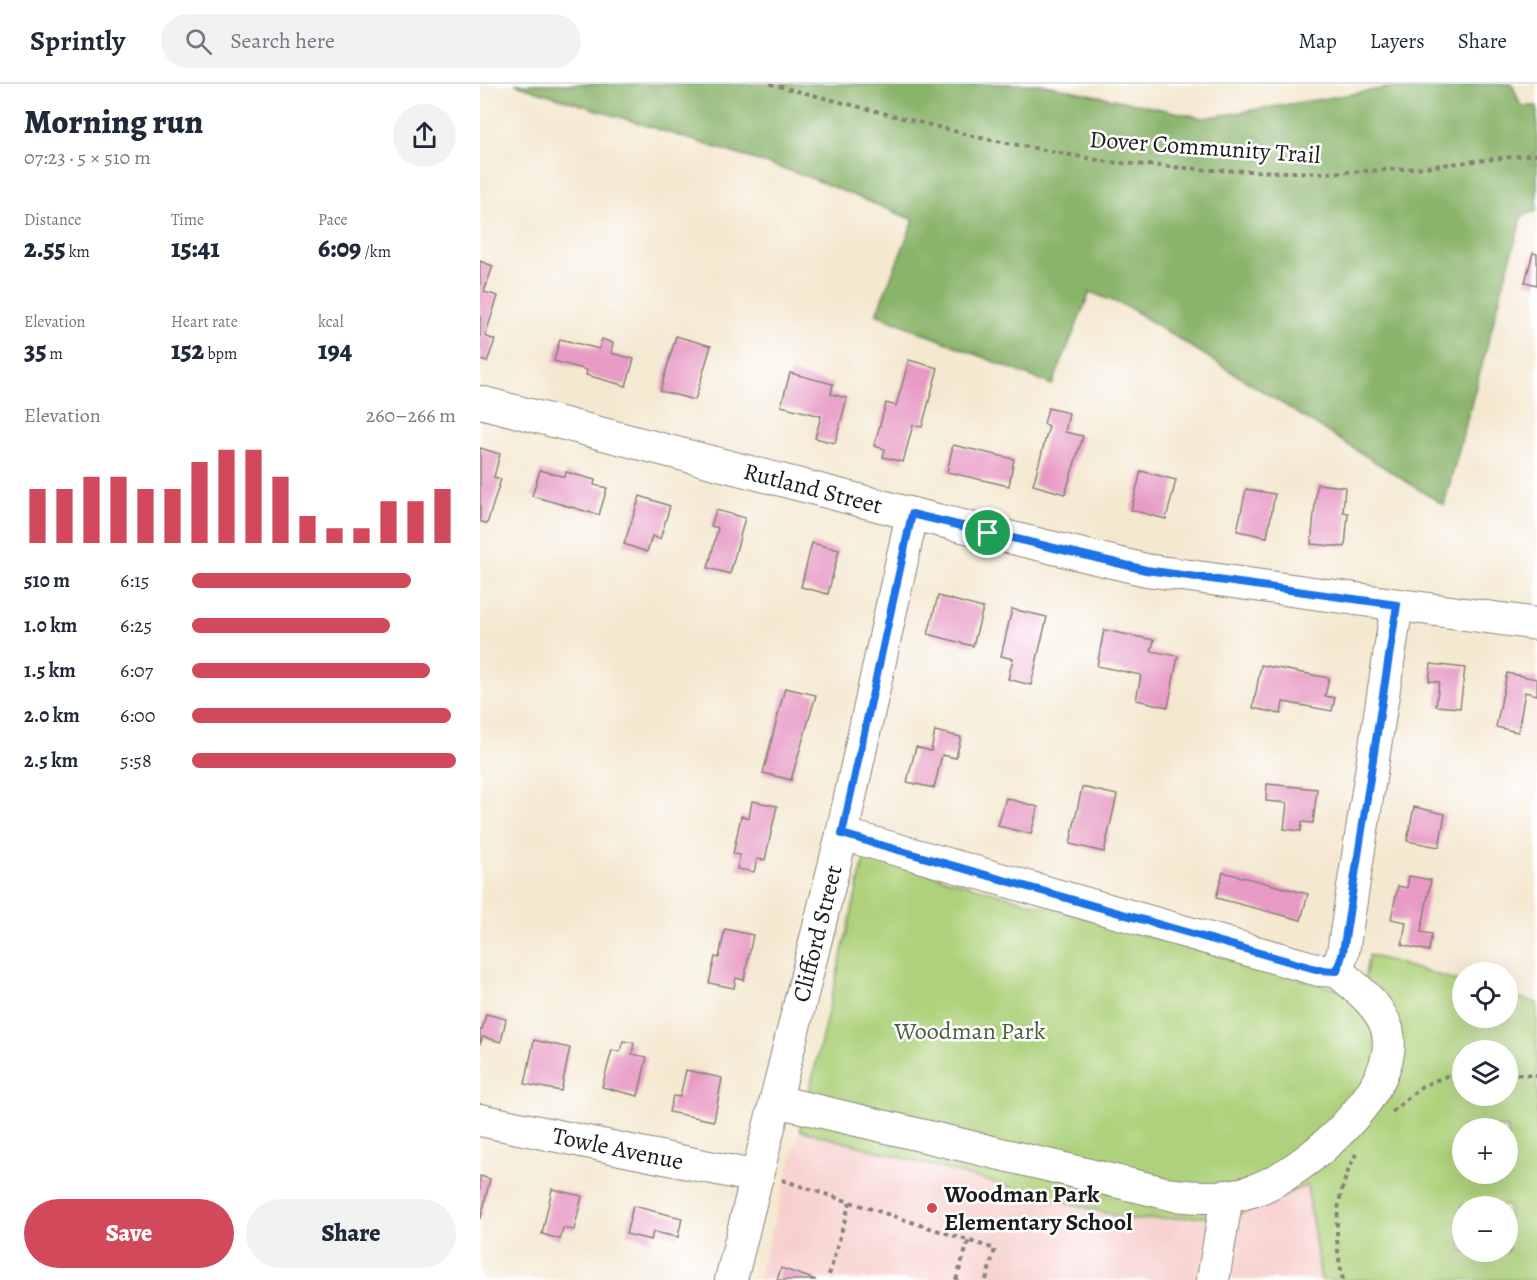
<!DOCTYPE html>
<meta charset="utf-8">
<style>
body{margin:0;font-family:Alegreya,serif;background:#f2f2f3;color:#1f2937;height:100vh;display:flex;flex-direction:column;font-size:22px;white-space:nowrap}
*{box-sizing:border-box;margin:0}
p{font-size:20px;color:#747a83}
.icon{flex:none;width:33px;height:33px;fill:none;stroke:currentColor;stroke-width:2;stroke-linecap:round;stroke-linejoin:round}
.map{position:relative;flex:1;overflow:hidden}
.side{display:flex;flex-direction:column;background:#fff;width:480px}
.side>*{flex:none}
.controls{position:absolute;left:972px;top:878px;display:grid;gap:12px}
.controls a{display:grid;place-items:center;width:66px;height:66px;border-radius:50%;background:#fff;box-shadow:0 6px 24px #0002;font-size:30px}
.pin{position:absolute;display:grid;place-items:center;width:51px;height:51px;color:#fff;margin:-26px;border:3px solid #fff;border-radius:50%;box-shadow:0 2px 6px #0007}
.round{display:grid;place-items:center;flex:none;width:63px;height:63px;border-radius:32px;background:#f2f2f3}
.headline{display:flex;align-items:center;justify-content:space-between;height:102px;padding:0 24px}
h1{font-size:33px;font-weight:800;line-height:45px}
.stats{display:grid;grid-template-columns:repeat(3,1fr);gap:9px;height:102px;padding:6px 24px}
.stats div{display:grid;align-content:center}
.stats b{font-size:26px;font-weight:800}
.stats small{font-size:16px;font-weight:400}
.stats p{font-size:16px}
.chart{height:168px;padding:12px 24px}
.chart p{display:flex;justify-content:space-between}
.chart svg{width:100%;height:108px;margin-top:6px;stroke:#d1495b;stroke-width:6}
.button{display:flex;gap:12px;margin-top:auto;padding:12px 24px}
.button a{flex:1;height:69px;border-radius:36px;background:#d1495b;color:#fff;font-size:24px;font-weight:800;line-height:69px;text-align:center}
.button a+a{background:#f2f2f3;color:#1f2937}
ul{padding:0 24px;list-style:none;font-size:20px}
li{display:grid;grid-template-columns:96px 72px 1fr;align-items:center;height:45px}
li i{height:15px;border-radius:8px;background:#d1495b}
header{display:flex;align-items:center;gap:36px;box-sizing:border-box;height:84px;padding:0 30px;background:#fff;border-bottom:2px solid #e0e1e3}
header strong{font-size:28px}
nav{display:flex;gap:33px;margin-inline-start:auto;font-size:21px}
.search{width:420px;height:54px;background:#f2f2f3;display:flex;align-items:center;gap:15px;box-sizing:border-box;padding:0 21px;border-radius:33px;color:#747a83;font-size:22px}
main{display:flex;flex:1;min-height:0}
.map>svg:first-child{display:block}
.built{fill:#f7d0cd}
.green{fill:#aed27b;stroke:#65774c;stroke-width:1.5;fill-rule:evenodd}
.forest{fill:#8ab46b;stroke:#536844;stroke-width:1.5}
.building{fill:#e79ac4}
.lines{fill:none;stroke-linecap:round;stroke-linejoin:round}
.minor-casing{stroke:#888276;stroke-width:34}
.path{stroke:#888276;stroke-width:4;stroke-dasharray:4.5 4.5;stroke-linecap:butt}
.minor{stroke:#fff;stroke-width:32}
.route-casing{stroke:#fff;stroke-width:12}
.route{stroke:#1a73e8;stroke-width:8}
.poi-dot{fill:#d1495b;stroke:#fff;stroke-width:2}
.labels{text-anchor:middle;stroke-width:5;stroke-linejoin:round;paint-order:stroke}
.street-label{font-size:24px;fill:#1c1c1c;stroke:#fff}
.park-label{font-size:24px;fill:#4f5c3d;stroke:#fff}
.poi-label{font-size:24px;font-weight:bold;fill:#1c1c1c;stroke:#fff;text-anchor:start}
</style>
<header>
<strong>Sprintly</strong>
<div class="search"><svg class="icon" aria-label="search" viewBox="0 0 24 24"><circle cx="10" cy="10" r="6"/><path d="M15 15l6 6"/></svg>Search here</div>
<nav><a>Map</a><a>Layers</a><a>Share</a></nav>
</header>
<main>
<section class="side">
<div class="headline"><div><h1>Morning run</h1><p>07:23 · 5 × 510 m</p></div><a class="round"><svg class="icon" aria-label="share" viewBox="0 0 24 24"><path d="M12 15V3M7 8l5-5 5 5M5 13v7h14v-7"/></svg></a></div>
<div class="stats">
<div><p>Distance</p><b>2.55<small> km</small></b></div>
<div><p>Time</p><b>15:41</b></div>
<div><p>Pace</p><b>6:09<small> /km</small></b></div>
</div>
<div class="stats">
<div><p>Elevation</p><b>35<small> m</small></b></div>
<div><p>Heart rate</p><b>152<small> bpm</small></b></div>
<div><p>kcal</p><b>194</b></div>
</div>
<div class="chart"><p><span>Elevation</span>260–266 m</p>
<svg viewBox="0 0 160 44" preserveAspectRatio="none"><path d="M5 44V22M15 44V22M25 44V17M35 44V17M45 44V22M55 44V22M65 44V11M75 44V6M85 44V6M95 44V17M105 44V33M115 44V38M125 44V38M135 44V27M145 44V27M155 44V22"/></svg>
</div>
<ul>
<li><b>510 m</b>6:15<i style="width:83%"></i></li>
<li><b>1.0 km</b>6:25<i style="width:75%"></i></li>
<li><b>1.5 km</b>6:07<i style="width:90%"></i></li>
<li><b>2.0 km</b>6:00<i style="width:98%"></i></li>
<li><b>2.5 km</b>5:58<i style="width:100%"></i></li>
</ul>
<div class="button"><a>Save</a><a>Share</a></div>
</section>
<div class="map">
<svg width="1057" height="1196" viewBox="0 0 1057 1196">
<rect width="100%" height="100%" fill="#fff"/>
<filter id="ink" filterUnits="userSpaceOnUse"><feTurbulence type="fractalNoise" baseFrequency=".0167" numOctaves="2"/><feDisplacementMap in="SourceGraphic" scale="12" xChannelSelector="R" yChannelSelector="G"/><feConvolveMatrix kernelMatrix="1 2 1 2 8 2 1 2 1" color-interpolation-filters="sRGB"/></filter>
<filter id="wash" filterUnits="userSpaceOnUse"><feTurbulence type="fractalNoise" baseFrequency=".008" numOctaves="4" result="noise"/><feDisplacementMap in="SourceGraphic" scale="24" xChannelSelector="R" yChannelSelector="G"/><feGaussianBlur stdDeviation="1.35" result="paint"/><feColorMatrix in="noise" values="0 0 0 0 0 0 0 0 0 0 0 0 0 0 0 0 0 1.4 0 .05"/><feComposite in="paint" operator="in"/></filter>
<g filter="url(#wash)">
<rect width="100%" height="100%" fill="#f4e8d0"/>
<polygon class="built" points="320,1046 652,1136 794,1117 827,1100 841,1196 278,1196"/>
<path class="green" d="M385 772 881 912 889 871 982 898V933H1028V911L1057 919V1196H841L827 1101 758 1131 652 1136 320 1046ZM982 966H1028V1011H982ZM982 1044H1028V1089H982ZM982 1122H1028V1167H982Z"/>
<polygon class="forest" points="35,0 561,0 724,34 933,0 1032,0 1041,22 1057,22 1057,127 1042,132 964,421 648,223 610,208 572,301 396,230 434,136 326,92"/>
<g id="blocks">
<g class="building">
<polygon points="1053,169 1057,170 1057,201 1045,198"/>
<polygon points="0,177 13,182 4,208 18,212 5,252 15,256 7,278 0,276"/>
<polygon points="196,252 231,262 215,316 180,307"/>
<polygon points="80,255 119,265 122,255 133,259 131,269 154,275 146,302 106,291 107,286 74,277"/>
<polygon points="429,276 458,284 442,343 433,341 423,378 403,373 405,365 394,362 406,319 416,322"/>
<polygon points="310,289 353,300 351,310 367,314 355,359 335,354 341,332 301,322"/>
<polygon points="568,324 589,329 585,348 603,352 585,410 553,401 569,342 564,340"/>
<polygon points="473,361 534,375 529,402 467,388"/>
<polygon points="0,364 20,370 14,393 21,395 7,440 0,437"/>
<polygon points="60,386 85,393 86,388 115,396 114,401 127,404 119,431 52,412"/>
<polygon points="661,387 696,396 686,435 651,426"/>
<polygon points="837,400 865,403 863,428 868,429 865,463 831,460"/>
<polygon points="766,405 795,410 787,453 757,447"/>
<polygon points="160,412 190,422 180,455 172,452 167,468 144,460"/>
<polygon points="236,426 265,434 250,490 228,484 238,444 231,442"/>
<polygon points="332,459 359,466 348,510 321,503"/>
<polygon points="458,512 503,524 493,562 448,550"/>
<polygon points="532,525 567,533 551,601 528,595 533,575 521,572"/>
<polygon points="624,546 674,556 671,567 698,572 688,623 656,616 661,591 617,582"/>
<polygon points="951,580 985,584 980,624 956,622 959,598 949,597"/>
<polygon points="781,581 849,594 845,612 855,614 852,627 803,618 801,630 773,624"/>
<polygon points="1027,589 1057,595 1057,611 1045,608 1038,648 1016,643"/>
<polygon points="305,604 336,611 311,696 283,689"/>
<polygon points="455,647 481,653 476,674 462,671 454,704 427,698 436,663 451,667"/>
<polygon points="787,700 837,705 833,739 822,738 821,747 804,745 807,719 786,717"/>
<polygon points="602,703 637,711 624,768 590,760"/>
<polygon points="526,714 558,723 551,750 518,742"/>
<polygon points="272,717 297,722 285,776 277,775 274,788 257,785 260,771 253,770 261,732 269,734"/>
<polygon points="934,723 965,730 959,763 927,757"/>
<polygon points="743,788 828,810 821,836 736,814"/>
<polygon points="929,792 951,796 941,848 952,850 949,867 922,861 926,838 911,835 918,802 927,804"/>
<polygon points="245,845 273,851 264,896 256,894 254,904 229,899 235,873 239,874"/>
<polygon points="6,930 26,935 21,958 3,953 0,960 0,946 2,946"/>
<polygon points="54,956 90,964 81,1007 45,1000"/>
<polygon points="143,957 154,959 152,970 167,973 158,1012 122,1003 132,966 140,968"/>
<polygon points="206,986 242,994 234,1037 189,1028 193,1012 200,1013"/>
<polygon points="0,1092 10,1095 1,1134 0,1134"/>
<polygon points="72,1105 102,1112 94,1146 83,1144 80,1155 62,1150"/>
<polygon points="153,1122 202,1134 198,1153 173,1148 171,1156 146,1150"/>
<polygon points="301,1184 336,1196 297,1196"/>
</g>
</g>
</g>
<g filter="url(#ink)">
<use href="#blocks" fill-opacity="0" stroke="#888276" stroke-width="1.5"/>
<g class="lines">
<defs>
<g id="minor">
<path id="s1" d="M0 318 432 430 666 486 1057 540"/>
<polyline points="362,750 839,886 857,887"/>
<polyline points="857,887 863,868 917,521"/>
<path d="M296 1017 694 1111C720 1114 747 1115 772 1107 822 1091 924 1005 907 945 900 921 875 903 857 887"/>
<path id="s2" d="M0 1036 277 1093"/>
<path id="s3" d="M251 1196 362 750 432 430"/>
<polyline points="733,1196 747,1112"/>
</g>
</defs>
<use href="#minor" class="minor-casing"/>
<g class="path">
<polyline points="290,0 501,54 628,78 732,86 845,89 927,85 1057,70"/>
<polyline points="1028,989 1057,992"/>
<polyline points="912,1028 942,1002 982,986"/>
<polyline points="302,1096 515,1165 506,1196"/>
<polyline points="349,1191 370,1118"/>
<polyline points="476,1196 489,1156"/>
<path d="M863 1196C853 1151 854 1112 876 1070"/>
</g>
<use href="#minor" class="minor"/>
</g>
</g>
<g class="lines" filter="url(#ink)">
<defs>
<polygon id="route" points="432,430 666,486 917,521 863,868 857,887 839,886 362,750"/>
</defs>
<use href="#route" class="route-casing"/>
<use href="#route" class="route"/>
</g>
<circle class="poi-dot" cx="452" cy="1124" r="6"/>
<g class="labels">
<g class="street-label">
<text transform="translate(725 63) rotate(4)" y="8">Dover Community Trail</text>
<text dy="8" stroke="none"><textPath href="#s1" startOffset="344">Rutland Street</textPath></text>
<text dy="8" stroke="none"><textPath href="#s3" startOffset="357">Clifford Street</textPath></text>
<text dy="8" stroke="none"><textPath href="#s2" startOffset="141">Towle Avenue</textPath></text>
</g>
<g class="park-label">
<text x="490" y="955">Woodman Park</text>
</g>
<g class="poi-label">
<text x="464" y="1118">Woodman Park<tspan x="464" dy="28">Elementary School</tspan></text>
</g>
</g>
</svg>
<div class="controls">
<a><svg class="icon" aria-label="locate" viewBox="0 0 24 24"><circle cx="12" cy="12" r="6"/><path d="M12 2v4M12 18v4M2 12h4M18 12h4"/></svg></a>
<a><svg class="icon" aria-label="layers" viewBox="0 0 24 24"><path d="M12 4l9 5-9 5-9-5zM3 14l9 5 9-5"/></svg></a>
<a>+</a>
<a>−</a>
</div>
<div class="pin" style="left:508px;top:449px;background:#1e9e55"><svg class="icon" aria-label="arrive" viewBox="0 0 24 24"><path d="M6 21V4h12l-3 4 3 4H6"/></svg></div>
</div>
</main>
